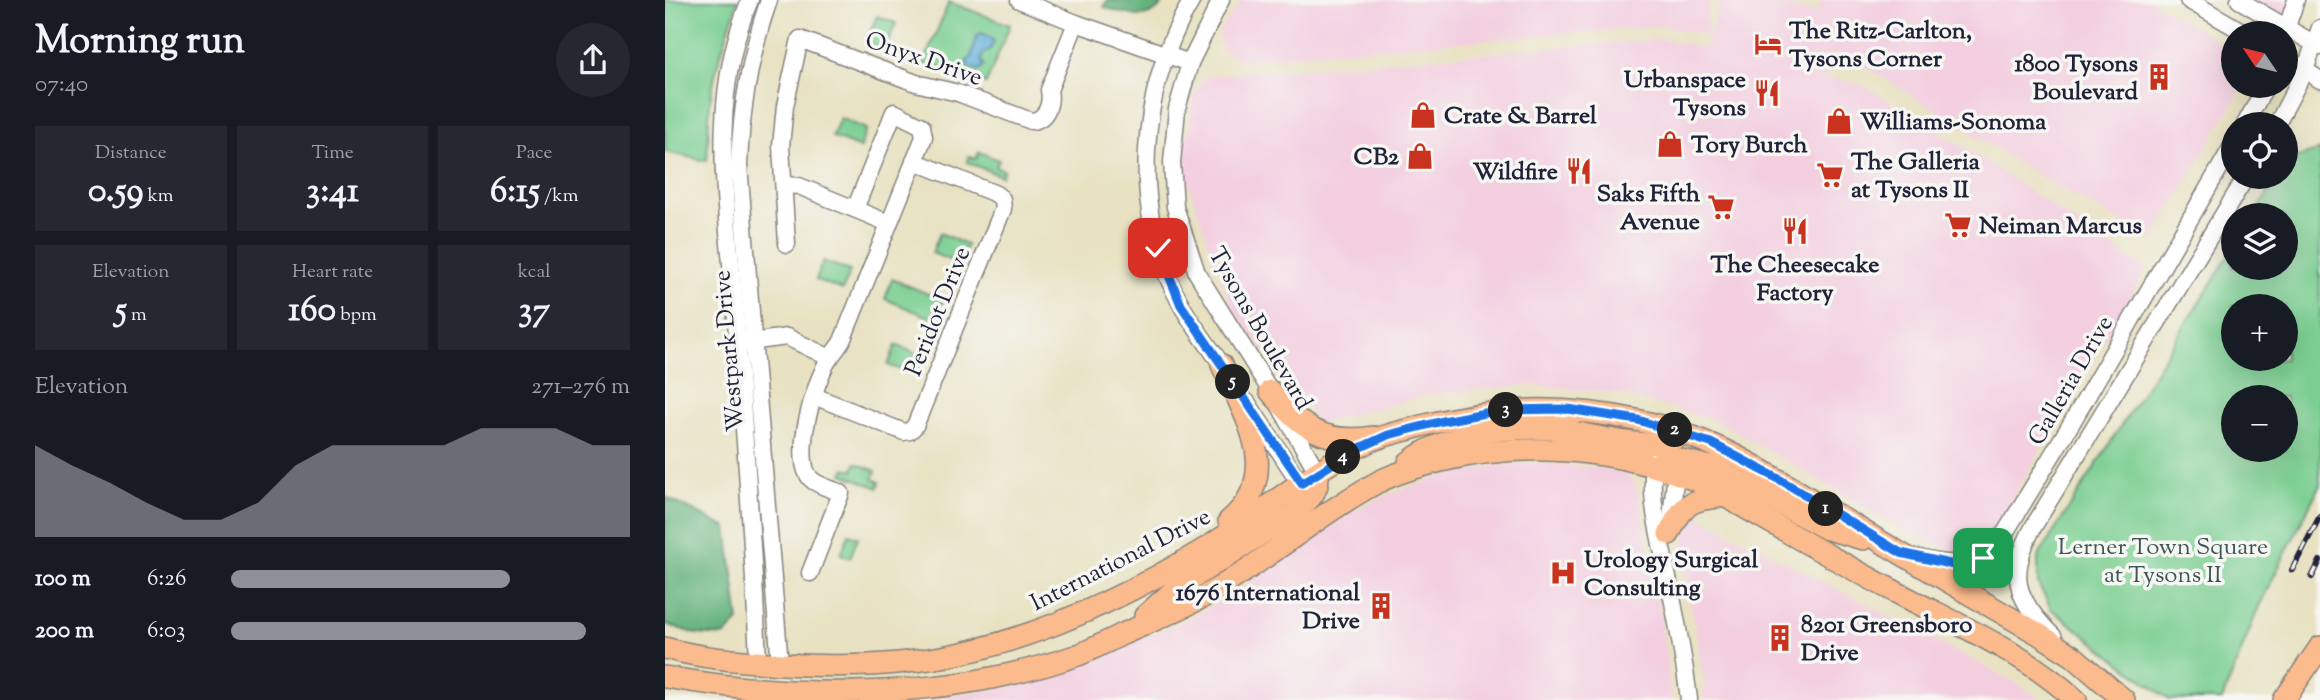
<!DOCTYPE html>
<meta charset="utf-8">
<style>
body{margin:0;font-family:"Sorts Mill Goudy",serif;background:#242831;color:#f1f3f6;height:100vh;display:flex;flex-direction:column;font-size:26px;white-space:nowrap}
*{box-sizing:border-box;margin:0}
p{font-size:23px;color:#9ea1a6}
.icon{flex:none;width:38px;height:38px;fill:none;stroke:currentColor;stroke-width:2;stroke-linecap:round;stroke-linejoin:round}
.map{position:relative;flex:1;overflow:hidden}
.sheet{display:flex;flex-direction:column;background:#171b24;width:665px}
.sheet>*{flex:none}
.needle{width:46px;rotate:305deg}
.controls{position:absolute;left:1556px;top:21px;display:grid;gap:14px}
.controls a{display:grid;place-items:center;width:77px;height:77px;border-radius:50%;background:#171b24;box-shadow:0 7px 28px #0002;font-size:35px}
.pin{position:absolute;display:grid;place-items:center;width:60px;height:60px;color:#fff;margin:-30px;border-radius:14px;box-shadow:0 4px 10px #0006}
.km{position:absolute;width:35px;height:35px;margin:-18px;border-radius:50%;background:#222;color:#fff;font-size:19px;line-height:35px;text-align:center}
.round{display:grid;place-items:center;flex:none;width:74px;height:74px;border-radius:37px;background:#242831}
.summary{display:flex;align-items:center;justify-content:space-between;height:119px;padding:0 35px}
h1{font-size:38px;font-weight:700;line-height:52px}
.metrics{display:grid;grid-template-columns:repeat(3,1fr);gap:10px;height:119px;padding:7px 35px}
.metrics div{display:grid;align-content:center;border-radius:0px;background:#242831;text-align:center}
.metrics b{font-size:35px;font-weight:700}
.metrics small{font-size:19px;font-weight:400}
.metrics p{font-size:19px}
.chart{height:196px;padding:14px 35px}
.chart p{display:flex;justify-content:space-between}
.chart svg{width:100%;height:126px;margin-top:7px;fill:#8c9099;opacity:.7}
ul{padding:0 35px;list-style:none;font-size:23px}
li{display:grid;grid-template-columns:112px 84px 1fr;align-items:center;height:52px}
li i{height:18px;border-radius:9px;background:#8c9099}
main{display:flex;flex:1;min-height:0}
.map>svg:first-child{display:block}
.built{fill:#f3cfe0}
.green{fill:#7bcf92;stroke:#4e7866;stroke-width:2;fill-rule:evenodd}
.forest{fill:#64b27c;stroke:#436a5c;stroke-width:2}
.water{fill:#5faed9;stroke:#40688a;stroke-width:2}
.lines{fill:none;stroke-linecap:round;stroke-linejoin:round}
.minor-casing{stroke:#85827e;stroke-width:19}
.major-casing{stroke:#85827e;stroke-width:24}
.minor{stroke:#fff;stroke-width:16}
.major{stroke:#fbbb8d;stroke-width:21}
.rail-casing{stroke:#22223b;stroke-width:6}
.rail{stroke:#f6f6f2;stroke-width:3.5;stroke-dasharray:10;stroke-linecap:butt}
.route-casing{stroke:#fff;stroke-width:14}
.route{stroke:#1a73e8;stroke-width:9}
.labels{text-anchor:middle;stroke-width:7;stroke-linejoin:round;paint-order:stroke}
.poi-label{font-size:24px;font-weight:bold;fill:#22223b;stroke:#f6f6f2;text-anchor:start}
.street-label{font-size:24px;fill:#22223b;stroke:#f6f6f2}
.park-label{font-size:24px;fill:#3d5655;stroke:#f6f6f2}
</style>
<main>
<section class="sheet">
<div class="summary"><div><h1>Morning run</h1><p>07:40</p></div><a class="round"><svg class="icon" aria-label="share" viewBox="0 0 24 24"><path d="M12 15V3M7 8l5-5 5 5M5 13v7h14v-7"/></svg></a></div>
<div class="metrics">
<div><p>Distance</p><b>0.59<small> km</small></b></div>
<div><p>Time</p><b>3:41</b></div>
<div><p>Pace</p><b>6:15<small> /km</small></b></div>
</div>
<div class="metrics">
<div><p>Elevation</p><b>5<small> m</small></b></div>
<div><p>Heart rate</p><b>160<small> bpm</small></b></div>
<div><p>kcal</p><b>37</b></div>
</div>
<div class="chart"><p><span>Elevation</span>271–276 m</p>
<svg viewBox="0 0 160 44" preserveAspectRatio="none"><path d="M0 44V12L10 19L20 25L30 32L40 38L50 38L60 32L70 19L80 12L90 12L100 12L110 12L120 6L130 6L140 6L150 12L160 12V44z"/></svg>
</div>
<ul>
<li><b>100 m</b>6:26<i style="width:70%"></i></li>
<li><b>200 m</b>6:03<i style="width:89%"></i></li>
</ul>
</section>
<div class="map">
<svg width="1655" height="700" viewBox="0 0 1655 700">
<rect width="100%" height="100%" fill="#f6f6f2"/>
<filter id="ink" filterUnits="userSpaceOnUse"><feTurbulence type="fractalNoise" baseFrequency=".0143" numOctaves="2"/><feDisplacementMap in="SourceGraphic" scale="14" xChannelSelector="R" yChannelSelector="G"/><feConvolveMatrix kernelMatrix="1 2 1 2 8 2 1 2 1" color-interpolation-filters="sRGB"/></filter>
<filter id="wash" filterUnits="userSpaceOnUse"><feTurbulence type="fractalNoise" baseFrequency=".00686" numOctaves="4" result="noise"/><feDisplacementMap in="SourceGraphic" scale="28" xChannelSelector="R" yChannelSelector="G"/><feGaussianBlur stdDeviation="1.57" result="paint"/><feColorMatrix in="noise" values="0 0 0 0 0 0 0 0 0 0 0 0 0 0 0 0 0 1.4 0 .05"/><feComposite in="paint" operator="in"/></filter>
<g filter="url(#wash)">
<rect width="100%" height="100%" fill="#e8e2c2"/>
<g class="built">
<polygon points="577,0 1043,0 1042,35 997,26 574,59 557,50 553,33"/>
<polygon points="1056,0 1088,0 1152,13 1156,0 1484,0 1568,51 1568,86 1578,86 1487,240 1374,176 1186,57 1166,53 1159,77 1196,84 1318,159 1481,270 1320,544 1291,551 1247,535 1053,421 951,393 863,385 766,394 654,423 566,307 517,166 529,95 541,76 997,39 1040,48"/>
<polygon points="1573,0 1631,0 1622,27"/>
<polygon points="864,463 940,468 959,473 972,485 995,611 1007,700 257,700 362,684 461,647 539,611 615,562 678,517 713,498 777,476 832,465"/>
<polygon points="1031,515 1355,685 1376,700 1038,700 1039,683 1021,575 1019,538"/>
</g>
<g class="green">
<polygon points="0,0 73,0 51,70 45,101 42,161 0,152"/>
<polygon points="284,2 345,25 321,84 294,73 258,64"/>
<polygon points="212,16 231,23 219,51 200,43"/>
<polygon points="175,118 201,129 195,148 167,137"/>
<path d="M1655 150V485L1594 606 1557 700H1505L1474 677 1386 609 1373 584V557L1568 249V268H1620V215H1590L1613 177H1620L1621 165 1623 160ZM1568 306H1620V359H1568ZM1568 397H1620V450H1568Z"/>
<polygon points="314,152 334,160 331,167 339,170 336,176 302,162 304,156 311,159"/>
<polygon points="275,233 302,245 294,264 267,253"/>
<polygon points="158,261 185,271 178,290 151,280"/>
<polygon points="227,279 278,300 271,320 220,299"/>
<polygon points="231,345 259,357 251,376 223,365"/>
<polygon points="191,463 211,471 208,479 215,482 213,488 178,474 181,468 188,471"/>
<polygon points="184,534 193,537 185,558 176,554"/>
</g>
<g class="forest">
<path d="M442 0H500C484 26 462 14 439 7Z"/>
<polygon points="0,497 62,528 74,621 59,636 31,634 0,624"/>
</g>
<polygon class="water" points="316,33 327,38 329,42 325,50 319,52 316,60 319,65 314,71 303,66 301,62 306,57 312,35"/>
</g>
<g filter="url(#ink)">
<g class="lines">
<defs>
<g id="minor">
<path d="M85 0C41 101 63 213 71 319 79 434 89 548 93 663"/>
<path d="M104 0C85 54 76 109 74 166L115 664"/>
<polyline points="354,0 411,23 525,63"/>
<path d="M527 0C473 89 464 214 517 306 530 329 547 350 562 372"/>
<polyline points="556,0 525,63 512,109 507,162 510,207 532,273 613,403 653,473"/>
<polyline points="1523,0 1580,33"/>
<polyline points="1574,0 1655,47"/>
<polyline points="1620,33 1631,0"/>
<polyline points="1620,57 1655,80"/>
<polyline points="1580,124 1601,86"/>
<polyline points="1612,124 1640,70 1655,28"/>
<polyline points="119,185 134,186 223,223"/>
<path d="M122 244 116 146 120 106 135 39 251 83 293 93 366 121C381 120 387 104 384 90L411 23"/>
<polyline points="78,343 122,337 165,358"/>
<polyline points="149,396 239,432 245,431 250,426 338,209 337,199 331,194 249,161"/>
<polyline points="582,402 641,492"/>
<path d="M991 456C982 493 994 532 1001 568 1010 611 1019 656 1024 700"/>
<polyline points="1005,527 1012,463"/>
<path d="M1253 558C1282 565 1303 567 1329 551L1406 424 1568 145"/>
<path d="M145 573 176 493C167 489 153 486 146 479 126 458 150 381 164 359 168 353 173 348 177 341L259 137 257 126 229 112 190 209"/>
<path d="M1389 637C1349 598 1342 574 1370 524L1581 177"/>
</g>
<g id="major">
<path d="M557 365C580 417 620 474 564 521"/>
<path d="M605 391C636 427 658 445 708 437"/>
<path d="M744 462C779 434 844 426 888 429 917 432 979 451 1005 441 1010 439 1014 436 1019 433"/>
<polyline points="991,465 1013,459 1049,468 1162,529 1198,539"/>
<path d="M1004 534C1020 501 1024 501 1059 496"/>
<path d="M480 616 509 590 629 513C643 500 654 494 653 473"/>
<path d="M0 648C39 659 78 661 118 664 178 668 238 666 297 653 382 634 469 592 543 547 597 513 649 468 706 441 722 434 739 431 756 426 829 407 897 404 971 420 1050 436 1110 478 1178 519 1243 558 1307 596 1372 633L1408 656 1459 700"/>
<path d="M0 677C134 700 283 700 413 655 428 649 443 641 458 634 485 622 512 611 538 597 599 563 652 515 713 482 733 472 755 466 776 461 863 440 953 449 1035 482 1099 518 1162 556 1227 590 1289 623 1359 652 1411 700"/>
<polyline points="1619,700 1655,647"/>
</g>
</defs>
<use href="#minor" class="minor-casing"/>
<use href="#major" class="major-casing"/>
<use href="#minor" class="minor"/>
<use href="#major" class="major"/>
<defs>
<g id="rail">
<polyline points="1627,570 1655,516"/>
<polyline points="1647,577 1655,561"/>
</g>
</defs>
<use href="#rail" class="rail-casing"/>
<use href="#rail" class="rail"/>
</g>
</g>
<g class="lines" filter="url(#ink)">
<defs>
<polyline id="route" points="493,248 516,305 637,483 688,451 723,435 778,421 836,410 903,409 973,420 1046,443 1114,479 1236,553 1289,565 1318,558"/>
</defs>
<use href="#route" class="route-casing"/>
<use href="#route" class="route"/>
</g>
<defs>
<symbol id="hotel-bare" viewBox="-9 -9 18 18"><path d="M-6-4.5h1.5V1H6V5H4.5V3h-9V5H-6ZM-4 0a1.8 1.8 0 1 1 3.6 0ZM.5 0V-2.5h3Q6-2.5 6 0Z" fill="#c8321e" stroke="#f6f6f2" stroke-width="2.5" paint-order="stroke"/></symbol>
<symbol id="building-bare" viewBox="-9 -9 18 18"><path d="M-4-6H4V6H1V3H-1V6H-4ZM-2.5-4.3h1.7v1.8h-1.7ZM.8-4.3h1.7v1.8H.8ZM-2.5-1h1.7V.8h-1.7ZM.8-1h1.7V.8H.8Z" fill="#c8321e" stroke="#f6f6f2" stroke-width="2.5" paint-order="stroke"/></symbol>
<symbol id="restaurant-bare" viewBox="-9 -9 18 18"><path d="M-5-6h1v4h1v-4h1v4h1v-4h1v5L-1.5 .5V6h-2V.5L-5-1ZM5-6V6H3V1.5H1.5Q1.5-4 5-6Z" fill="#c8321e" stroke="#f6f6f2" stroke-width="2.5" paint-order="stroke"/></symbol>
<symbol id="shop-bare" viewBox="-9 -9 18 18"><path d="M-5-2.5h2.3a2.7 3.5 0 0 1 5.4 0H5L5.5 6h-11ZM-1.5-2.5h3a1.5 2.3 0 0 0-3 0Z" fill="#c8321e" stroke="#f6f6f2" stroke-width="2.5" paint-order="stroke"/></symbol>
<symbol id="supermarket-bare" viewBox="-9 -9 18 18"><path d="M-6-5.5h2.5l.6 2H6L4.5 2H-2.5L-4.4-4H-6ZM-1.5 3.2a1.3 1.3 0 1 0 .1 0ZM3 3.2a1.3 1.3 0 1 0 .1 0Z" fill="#c8321e" stroke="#f6f6f2" stroke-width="2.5" paint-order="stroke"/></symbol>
<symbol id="hospital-bare" viewBox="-9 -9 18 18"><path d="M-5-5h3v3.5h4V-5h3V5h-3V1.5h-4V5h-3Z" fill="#c8321e" stroke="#f6f6f2" stroke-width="2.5" paint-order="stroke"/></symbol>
</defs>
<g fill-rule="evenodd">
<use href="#hotel-bare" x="1084" y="25" width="38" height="38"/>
<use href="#building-bare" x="1475" y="58" width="38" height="38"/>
<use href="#restaurant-bare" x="1083" y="74" width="38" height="38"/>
<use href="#shop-bare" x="739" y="96" width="38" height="38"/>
<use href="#shop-bare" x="1155" y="102" width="38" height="38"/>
<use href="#shop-bare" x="986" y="125" width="38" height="38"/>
<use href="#shop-bare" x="736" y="137" width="38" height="38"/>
<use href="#restaurant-bare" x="895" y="152" width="38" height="38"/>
<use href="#supermarket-bare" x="1146" y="156" width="38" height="38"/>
<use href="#supermarket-bare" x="1037" y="188" width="38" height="38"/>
<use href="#supermarket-bare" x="1274" y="206" width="38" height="38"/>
<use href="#restaurant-bare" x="1111" y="212" width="38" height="38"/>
<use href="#hospital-bare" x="879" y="554" width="38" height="38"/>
<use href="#building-bare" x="697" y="587" width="38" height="38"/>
<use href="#building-bare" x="1096" y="619" width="38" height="38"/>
</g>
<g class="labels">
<g class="poi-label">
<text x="1124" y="38">The Ritz-Carlton,<tspan x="1124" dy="28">Tysons Corner</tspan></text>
<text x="1473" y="71" text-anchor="end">1800 Tysons<tspan x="1473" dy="28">Boulevard</tspan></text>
<text x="1081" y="87" text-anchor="end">Urbanspace<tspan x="1081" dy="28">Tysons</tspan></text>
<text x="779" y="123">Crate &amp; Barrel</text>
<text x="1195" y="129">Williams-Sonoma</text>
<text x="1026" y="152">Tory Burch</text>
<text x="734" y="164" text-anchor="end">CB2</text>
<text x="1186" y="169">The Galleria<tspan x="1186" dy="28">at Tysons II</tspan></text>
<text x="893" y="179" text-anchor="end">Wildfire</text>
<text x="1035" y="201" text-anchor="end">Saks Fifth<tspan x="1035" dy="28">Avenue</tspan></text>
<text x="1314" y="233">Neiman Marcus</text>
<text x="1130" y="272" text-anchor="middle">The Cheesecake<tspan x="1130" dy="28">Factory</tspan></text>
<text x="919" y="567">Urology Surgical<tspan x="919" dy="28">Consulting</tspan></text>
<text x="695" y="600" text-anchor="end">1676 International<tspan x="695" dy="28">Drive</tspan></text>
<text x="1136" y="632">8201 Greensboro<tspan x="1136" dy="28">Drive</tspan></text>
</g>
<g class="street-label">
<text transform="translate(259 58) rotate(19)" y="8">Onyx Drive</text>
<text transform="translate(272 311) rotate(-68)" y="8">Peridot Drive</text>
<text transform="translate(596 328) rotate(60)" y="8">Tysons Boulevard</text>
<text transform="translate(63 351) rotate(-95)" y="8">Westpark Drive</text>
<text transform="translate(1405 380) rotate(-60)" y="8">Galleria Drive</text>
<text transform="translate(455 559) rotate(-27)" y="8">International Drive</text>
</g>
<g class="park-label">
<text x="1498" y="554">Lerner Town Square<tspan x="1498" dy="28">at Tysons II</tspan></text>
</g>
</g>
</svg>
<div class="controls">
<a><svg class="needle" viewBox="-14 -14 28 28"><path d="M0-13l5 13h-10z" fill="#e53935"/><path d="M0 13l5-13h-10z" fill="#9ea1a6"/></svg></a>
<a><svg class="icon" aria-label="locate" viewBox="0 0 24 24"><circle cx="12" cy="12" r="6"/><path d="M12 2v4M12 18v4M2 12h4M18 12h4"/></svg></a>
<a><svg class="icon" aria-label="layers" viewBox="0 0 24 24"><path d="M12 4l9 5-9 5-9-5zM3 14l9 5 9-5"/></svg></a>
<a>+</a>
<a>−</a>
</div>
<div class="pin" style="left:1318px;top:558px;background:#1e9e55"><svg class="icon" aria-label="arrive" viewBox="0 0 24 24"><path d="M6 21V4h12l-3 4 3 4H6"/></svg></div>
<div class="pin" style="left:493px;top:248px;background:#d93025"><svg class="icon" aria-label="check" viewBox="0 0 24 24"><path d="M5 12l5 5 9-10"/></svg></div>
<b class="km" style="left:1161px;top:509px">1</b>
<b class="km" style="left:1010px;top:430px">2</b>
<b class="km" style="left:841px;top:410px">3</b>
<b class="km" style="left:678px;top:457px">4</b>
<b class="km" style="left:568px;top:382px">5</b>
</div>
</main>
